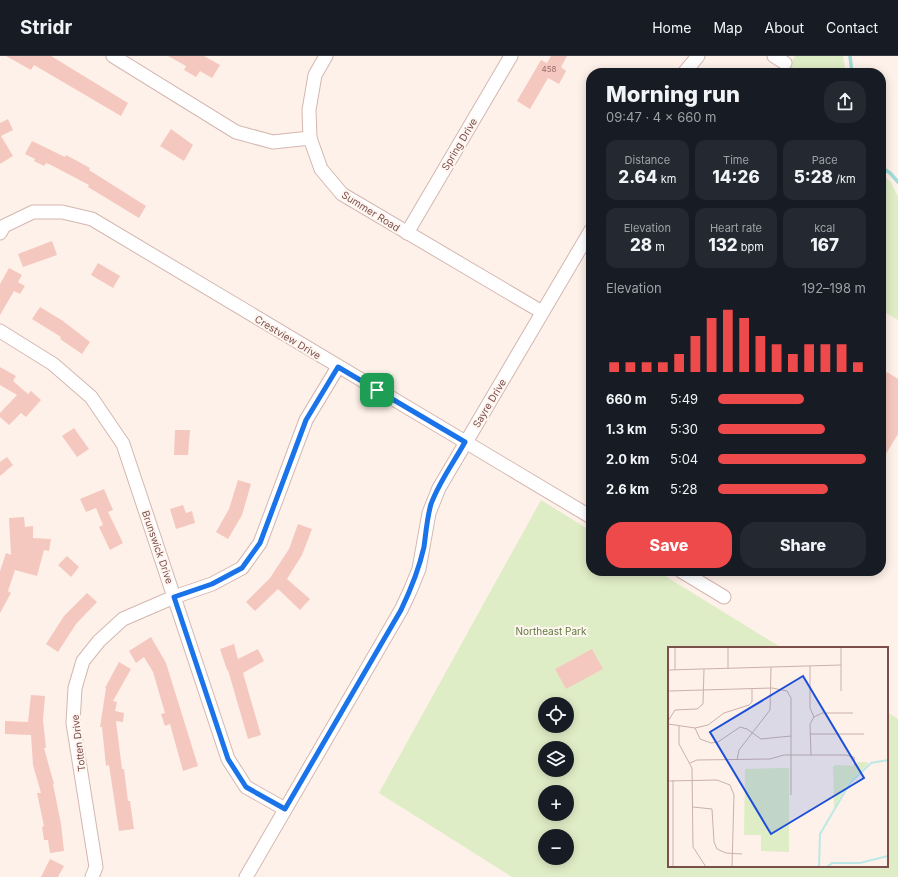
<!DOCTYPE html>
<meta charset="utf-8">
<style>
body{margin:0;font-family:Inter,sans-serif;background:#242831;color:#f1f3f6;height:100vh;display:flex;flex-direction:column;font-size:15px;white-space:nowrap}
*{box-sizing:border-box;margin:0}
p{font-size:13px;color:#9ea1a6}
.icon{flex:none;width:22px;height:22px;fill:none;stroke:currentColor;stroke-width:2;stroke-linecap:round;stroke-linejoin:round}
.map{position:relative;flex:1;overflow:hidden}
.details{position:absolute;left:586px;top:12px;width:300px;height:508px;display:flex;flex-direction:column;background:#171b24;border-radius:16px;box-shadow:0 2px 10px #0003}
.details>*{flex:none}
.controls{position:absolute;left:538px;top:641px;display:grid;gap:8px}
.controls a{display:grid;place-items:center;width:36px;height:36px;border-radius:50%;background:#171b24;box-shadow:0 2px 10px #0003;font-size:20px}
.pin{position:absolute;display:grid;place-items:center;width:34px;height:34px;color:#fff;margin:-17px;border-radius:8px;box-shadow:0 2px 6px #0006}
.round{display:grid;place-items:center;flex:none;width:42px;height:42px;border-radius:16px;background:#242831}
.overview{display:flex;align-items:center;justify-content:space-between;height:68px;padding:0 20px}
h1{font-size:22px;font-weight:800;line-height:30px}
.figures{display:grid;grid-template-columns:repeat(3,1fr);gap:6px;height:68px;padding:4px 20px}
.figures div{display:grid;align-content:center;border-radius:10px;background:#242831;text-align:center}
.figures b{font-size:17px;font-weight:800}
.figures small{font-size:11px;font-weight:400}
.figures p{font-size:11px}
.chart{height:112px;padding:8px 20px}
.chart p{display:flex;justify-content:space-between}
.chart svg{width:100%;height:72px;margin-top:4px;stroke:#ee494b;stroke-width:6}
.button{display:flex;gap:8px;margin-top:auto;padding:8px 20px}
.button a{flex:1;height:46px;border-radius:16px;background:#ee494b;color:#fff;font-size:16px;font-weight:800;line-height:46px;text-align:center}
.button a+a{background:#242831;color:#f1f3f6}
ul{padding:0 20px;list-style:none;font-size:13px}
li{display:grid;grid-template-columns:64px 48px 1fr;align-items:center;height:30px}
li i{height:10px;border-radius:5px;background:#ee494b}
header{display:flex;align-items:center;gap:24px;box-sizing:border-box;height:56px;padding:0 20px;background:#171b24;border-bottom:1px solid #363941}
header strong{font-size:19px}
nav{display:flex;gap:22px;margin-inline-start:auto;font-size:14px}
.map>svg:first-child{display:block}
.green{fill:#dfedc6;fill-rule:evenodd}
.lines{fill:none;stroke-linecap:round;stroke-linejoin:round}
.stream{stroke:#a1dcd7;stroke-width:3.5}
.building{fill:#f5c8bf}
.minor-casing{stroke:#d4b7b0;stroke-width:15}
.minor{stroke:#fff;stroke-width:13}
.route-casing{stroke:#fff;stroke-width:8}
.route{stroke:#1a73e8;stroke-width:5}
.labels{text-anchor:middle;stroke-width:4;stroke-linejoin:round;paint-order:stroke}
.number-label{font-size:8px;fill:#9a6e67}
.street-label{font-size:10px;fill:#7b504a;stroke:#fff6f1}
.park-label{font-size:10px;fill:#5e7b3e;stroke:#fff6f1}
.inset-river{fill:none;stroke:#bce9e5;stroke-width:2}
.inset-road{fill:none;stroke:#cab1a9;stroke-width:1}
.view{fill:#1d4ed8;fill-opacity:0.15;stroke:#1d4ed8;stroke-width:2}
.inset-edge{fill:none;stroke:#7b504a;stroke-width:2}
</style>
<header>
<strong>Stridr</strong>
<nav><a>Home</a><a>Map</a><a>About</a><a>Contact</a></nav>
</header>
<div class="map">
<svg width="898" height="821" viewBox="0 0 898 821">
<rect width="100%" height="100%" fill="#fef1e9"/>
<g class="green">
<polygon points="795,0 843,0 846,17 784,17"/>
<polygon points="881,118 891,126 898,141 898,264 881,254"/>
<path d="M541 444 591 475V515H657L782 592H669V810H887V656L898 663V821H512L379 737ZM545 648H567V670H545ZM545 692H567V714H545ZM545 736H567V758H545ZM545 780H567V802H545Z"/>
</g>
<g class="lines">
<g class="stream">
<polyline points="850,0 852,17"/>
<polyline points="881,111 890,117 898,126"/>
</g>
</g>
<g class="building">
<polygon points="6,0 51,0 128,47 121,60 34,9 31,14"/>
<polygon points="168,0 204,0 220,9 212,22 200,15 196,21 184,14 186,10"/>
<polygon points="551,0 567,0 561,11 566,15 559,28 548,22 530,53 517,45 541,4 547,7"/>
<polygon points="8,63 13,74 1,80 13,100 0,108 0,67"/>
<polygon points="171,73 193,89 184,105 160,90"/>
<polygon points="32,85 65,101 66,99 90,112 89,114 146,150 139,162 88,131 89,129 51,109 46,107 44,110 34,105 35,103 25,98"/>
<polygon points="52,185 57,199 23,211 18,198"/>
<polygon points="98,207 120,220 113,232 91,219"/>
<polygon points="9,212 22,219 18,226 25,230 20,238 14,235 0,259 0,228"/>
<polygon points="40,251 63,265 90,286 82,298 60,283 61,281 32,263"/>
<polygon points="0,311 16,320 13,325 28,338 31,335 41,344 26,361 21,357 9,369 0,361 0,357 17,339 0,329"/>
<polygon points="887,316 898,323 898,378 881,406 881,327"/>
<polygon points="74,372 89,393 77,401 62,380"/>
<polygon points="175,374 190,374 188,399 174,399"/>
<polygon points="7,401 13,409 0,420 0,406"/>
<polygon points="238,424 251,428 242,459 228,483 216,476 229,453"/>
<polygon points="104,433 113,454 108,456 123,487 110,494 99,471 103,469 96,452 86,456 80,443"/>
<polygon points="183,449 186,457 192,455 195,467 176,473 170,453"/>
<polygon points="24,461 25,471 33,470 33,482 51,483 49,495 44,494 37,520 15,514 8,535 11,537 0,557 0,515 6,497 11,499 9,462"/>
<polygon points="298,468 312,473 302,499 287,523 310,543 300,554 278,533 255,555 246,546 270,522 289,493"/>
<polygon points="67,500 79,511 71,521 58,509"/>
<polygon points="87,537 97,546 76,568 58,596 46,588 64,560"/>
<polygon points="151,581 166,607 198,710 183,715 170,668 165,670 161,658 165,657 153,616 144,601 136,607 129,595"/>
<polygon points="234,588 238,603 258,593 264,605 243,617 261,679 248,683 228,614 227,614 220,593"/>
<polygon points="592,593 603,613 566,633 555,613"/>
<polygon points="119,606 131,613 113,645 117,646 115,655 124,657 123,666 116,665 122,713 124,713 128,745 130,745 134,773 119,775 109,709 106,710 102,671 100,671 106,632 105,632"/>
<polygon points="31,639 45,640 43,664 46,692 44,692 54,728 53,728 61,768 64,795 50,797 48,784 44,784 42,771 44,770 37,737 41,737 33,709 31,679 5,678 5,665 28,666"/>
<polygon points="50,803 64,810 58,821 41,821"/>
</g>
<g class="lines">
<defs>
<g id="minor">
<polyline points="113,0 236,76 273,86 310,82 321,113 342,138 542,256"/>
<polyline points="774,0 785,7"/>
<polyline points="684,17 698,0"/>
<polyline points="310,82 309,54 315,19 326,0"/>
<polyline points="0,177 4,170 33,156 62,156 92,163 591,461"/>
<polyline points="407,177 511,0"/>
<polyline points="0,275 53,308 91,341 123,388 228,703 246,731 285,753"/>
<polyline points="681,515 724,541"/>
<polyline points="92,821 96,811 73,667 75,632 83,605 99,585 123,563 174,541 212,528 242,512 260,487 306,364 338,311"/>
<polyline points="246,821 401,554 410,535 419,513 429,457 439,432 591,174"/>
</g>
</defs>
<use href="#minor" class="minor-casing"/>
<use href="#minor" class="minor"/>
</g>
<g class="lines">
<defs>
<path id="route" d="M338 311 465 386C454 406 439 426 431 448 427 462 426 476 424 491 419 513 411 533 401 554L285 753 246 731 228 703 174 541 212 528 242 512 260 487 306 364Z"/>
</defs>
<use href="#route" class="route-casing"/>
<use href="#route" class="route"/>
</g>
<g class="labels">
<g class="number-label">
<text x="549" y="16">458</text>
</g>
<g class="street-label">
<text transform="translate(459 88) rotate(-59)" y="4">Spring Drive</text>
<text transform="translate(371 155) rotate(32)" y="4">Summer Road</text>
<text transform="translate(288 281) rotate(31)" y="4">Crestview Drive</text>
<text transform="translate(489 347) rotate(-59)" y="4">Sayre Drive</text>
<text transform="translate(158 491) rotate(71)" y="4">Brunswick Drive</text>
<text transform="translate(78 687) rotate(-97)" y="4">Totten Drive</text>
</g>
<g class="park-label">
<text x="551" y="579">Northeast Park</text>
</g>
</g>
<g transform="translate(668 591)">
<rect width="220" height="220" fill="#fef1e9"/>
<path d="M189 115H199L200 117 181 135 166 161 165 120 167 118 190 119ZM121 121V205L93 204V188H76L77 122Z" fill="#dfedc6"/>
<path class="inset-river" d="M151 220 152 187 182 136 203 116 220 113M159 220 164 216H192L220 209"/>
<path class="inset-road" d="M7 0V23M78 0H117M173 0V44M142 19V61L146 70 142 77 143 108M60 22V0M0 23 173 18M0 44 104 41 119 44 123 51V148M146 70 154 66H185M0 74 7 63 29 62 35 57 36 22M0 77 27 81 40 78 56 66 81 58 84 55V42M11 79V97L24 121 25 200 38 220M27 81 32 92 43 96 50 95 72 80 79 82 93 92 123 89M142 87H196M69 113 71 103 102 63 103 20M22 116 29 113 102 112 116 108H178L186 110 187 119M0 134 49 133 62 138 66 148 64 220M25 160 44 162 46 195 49 202 58 206 74 207M5 220V133"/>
<path class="view" d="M135 29 196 131 103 187 42 85Z"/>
<rect width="220" height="220" class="inset-edge"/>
</g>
</svg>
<div class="controls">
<a><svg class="icon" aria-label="locate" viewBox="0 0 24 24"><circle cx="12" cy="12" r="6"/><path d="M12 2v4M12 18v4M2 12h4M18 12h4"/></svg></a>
<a><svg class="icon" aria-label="layers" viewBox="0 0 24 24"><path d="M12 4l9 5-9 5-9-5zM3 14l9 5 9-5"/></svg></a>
<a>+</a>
<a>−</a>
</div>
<div class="pin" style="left:377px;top:334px;background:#1e9e55"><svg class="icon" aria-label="arrive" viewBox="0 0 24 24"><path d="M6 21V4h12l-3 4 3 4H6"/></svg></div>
<section class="details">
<div class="overview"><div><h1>Morning run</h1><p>09:47 · 4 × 660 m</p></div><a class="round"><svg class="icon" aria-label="share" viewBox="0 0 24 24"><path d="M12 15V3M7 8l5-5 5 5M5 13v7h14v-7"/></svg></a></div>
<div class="figures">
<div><p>Distance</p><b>2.64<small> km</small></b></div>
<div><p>Time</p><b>14:26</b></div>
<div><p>Pace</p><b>5:28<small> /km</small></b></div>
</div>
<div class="figures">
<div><p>Elevation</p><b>28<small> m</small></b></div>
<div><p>Heart rate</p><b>132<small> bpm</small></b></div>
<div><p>kcal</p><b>167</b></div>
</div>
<div class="chart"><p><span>Elevation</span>192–198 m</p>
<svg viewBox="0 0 160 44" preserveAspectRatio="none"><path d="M5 44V38M15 44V38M25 44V38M35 44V38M45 44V33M55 44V22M65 44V11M75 44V6M85 44V11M95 44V22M105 44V27M115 44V33M125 44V27M135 44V27M145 44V27M155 44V38"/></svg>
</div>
<ul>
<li><b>660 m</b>5:49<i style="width:58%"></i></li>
<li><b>1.3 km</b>5:30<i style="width:72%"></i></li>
<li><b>2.0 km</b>5:04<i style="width:100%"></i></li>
<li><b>2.6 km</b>5:28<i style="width:74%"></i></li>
</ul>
<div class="button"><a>Save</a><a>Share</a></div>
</section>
</div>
